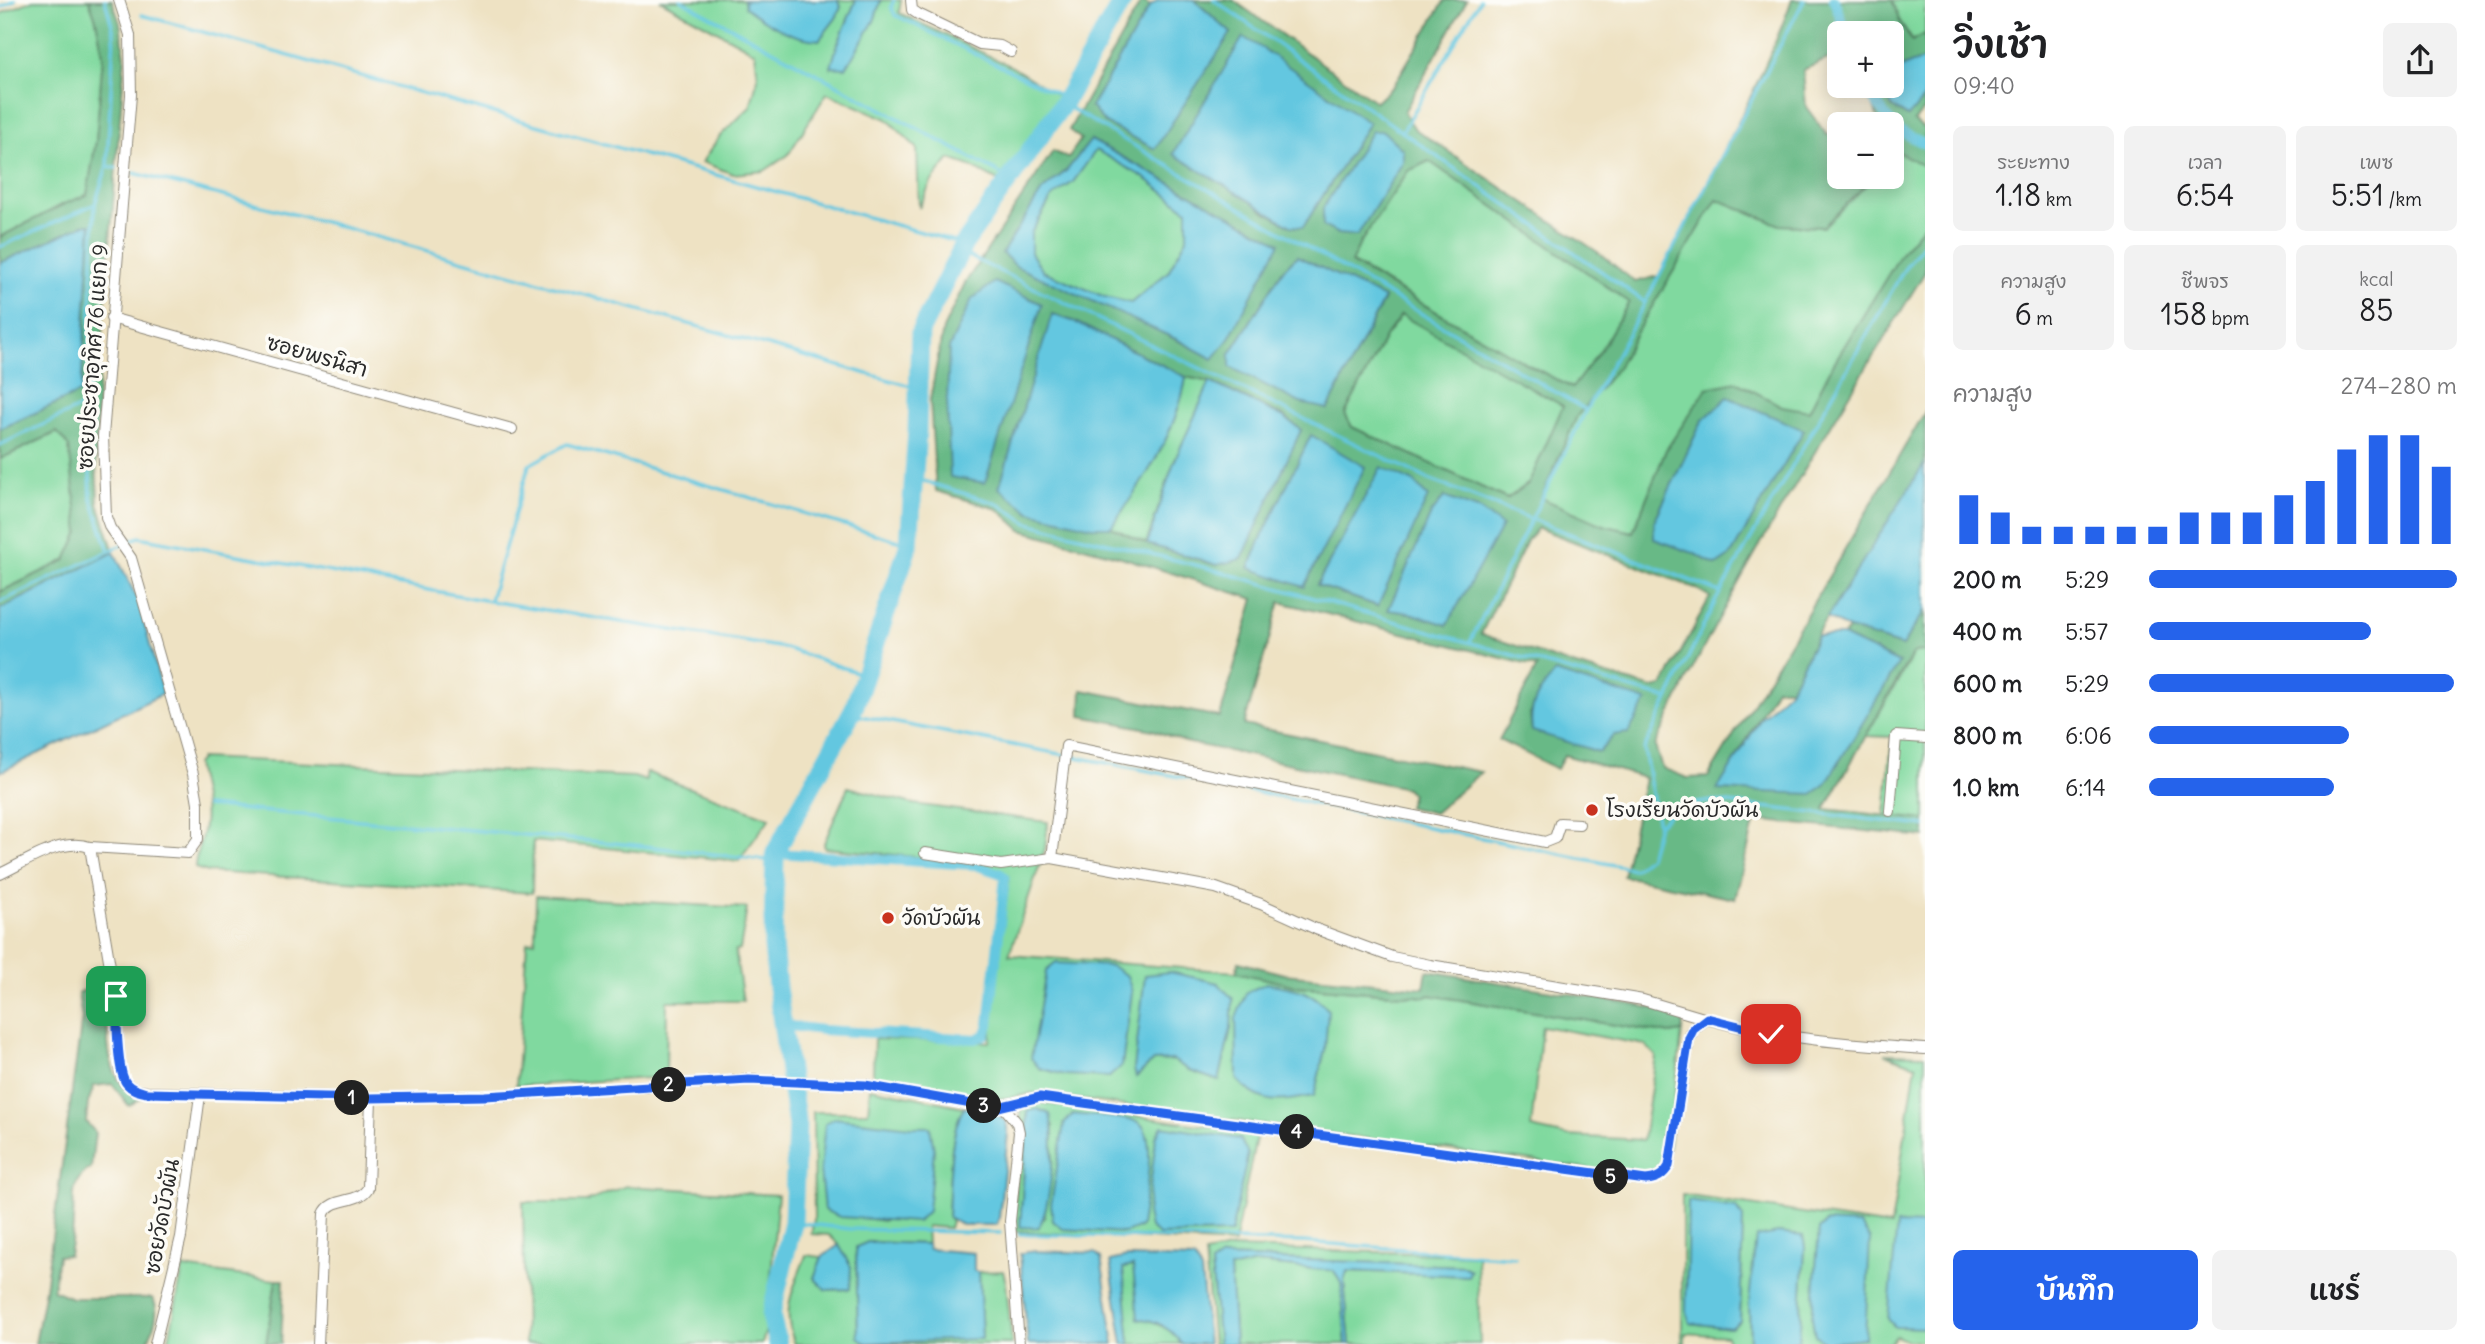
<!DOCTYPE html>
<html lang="th">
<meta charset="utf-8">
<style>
body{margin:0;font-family:Delius,"Playpen Sans Thai",sans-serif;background:#f2f2f2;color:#202124;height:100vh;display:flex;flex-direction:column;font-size:26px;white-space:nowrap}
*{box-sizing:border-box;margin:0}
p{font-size:23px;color:#757577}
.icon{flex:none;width:38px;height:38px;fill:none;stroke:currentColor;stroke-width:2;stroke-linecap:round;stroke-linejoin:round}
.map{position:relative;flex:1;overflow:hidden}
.sheet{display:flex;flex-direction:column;background:#fff;width:560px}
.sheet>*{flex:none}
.buttons{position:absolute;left:1827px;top:21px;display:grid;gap:14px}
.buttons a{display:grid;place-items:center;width:77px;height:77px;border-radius:10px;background:#fff;box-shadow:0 4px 18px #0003;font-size:35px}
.pin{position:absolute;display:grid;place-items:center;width:60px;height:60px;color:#fff;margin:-30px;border-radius:14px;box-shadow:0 4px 10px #0006}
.km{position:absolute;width:35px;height:35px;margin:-18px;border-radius:50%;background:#222;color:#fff;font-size:19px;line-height:35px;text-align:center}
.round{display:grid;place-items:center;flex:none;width:74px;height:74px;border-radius:10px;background:#f2f2f2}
.summary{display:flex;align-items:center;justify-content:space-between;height:119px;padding:0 28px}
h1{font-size:38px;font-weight:600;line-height:52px}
.figures{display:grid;grid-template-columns:repeat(3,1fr);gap:10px;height:119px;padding:7px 28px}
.figures div{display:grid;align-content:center;border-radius:10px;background:#f2f2f2;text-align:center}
.figures b{font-size:30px;font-weight:600}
.figures small{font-size:19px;font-weight:400}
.figures p{font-size:19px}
.chart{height:196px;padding:14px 28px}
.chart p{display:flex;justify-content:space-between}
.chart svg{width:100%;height:126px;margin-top:7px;stroke:#2563eb;stroke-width:6}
.button{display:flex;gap:14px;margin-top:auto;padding:14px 28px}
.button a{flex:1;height:80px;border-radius:10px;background:#2563eb;color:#fff;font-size:28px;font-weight:600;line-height:80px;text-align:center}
.button a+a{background:#f2f2f2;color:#202124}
ul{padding:0 28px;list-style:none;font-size:23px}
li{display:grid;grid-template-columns:112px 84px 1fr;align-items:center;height:52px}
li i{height:18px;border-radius:9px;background:#2563eb}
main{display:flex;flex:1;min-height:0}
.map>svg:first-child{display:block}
.green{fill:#80d99f;stroke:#568265;stroke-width:2;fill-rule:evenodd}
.forest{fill:#68b986;stroke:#4a7258;stroke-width:2;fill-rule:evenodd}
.water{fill:#63c7e0;stroke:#477986;stroke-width:2;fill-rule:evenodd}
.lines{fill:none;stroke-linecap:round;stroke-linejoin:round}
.stream{stroke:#63c7e0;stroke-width:3.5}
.canal{stroke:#63c7e0;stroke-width:10}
.river{stroke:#63c7e0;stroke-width:19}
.street-casing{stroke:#8c8677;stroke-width:12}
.street{stroke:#fff;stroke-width:10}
.route-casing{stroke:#fff;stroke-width:14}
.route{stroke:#2563eb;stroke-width:9}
.poi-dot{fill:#c8321e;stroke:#fdfcf7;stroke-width:2.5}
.labels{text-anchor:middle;stroke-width:7;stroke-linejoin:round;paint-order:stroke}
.street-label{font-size:21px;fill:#2b2b2b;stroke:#fdfcf7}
.poi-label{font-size:21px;fill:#2b2b2b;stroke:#fdfcf7;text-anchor:start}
</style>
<main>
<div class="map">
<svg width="1925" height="1344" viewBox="0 0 1925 1344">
<rect width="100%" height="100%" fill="#fdfcf7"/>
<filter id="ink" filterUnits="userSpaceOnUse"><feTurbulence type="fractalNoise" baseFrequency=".0143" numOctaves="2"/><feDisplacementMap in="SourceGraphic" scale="14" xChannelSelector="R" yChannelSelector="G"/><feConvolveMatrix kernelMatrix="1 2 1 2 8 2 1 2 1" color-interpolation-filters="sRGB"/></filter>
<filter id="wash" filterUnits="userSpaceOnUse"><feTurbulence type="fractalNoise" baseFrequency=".00686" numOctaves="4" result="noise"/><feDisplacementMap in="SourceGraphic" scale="28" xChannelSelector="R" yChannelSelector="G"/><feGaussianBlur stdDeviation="1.57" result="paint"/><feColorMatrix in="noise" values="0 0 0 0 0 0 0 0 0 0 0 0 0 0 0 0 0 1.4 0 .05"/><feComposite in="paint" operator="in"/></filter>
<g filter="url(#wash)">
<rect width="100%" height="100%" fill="#eee2c3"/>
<g class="green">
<polygon points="33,0 89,0 96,20 103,55 96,141 87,195 64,204 0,237 0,14"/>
<polygon points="660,0 744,0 745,7 819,40 836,18 841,7 837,0 856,0 837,46 832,67 874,21 881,0 901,0 899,13 1012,67 1062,98 998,181 970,166 950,159 931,182 919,208 917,148 887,119 827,93 788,155 764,171 733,174 702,162 720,136 750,107 758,78 755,52"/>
<polygon points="1892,0 1925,0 1925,34 1913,41 1899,20"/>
<polygon points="1096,150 1145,178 1187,210 1187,238 1168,272 1131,303 1105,297 1042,271 1031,253 1031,233 1052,197 1073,182"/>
<polygon points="1899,152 1925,167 1925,224 1904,249 1831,368 1809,411 1782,407 1736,382 1666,450 1633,532 1603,525 1541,498 1577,416 1617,368 1639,328 1717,199 1780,225 1823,227 1874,177 1892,177 1892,159"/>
<polygon points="1429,161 1629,302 1600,351 1572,388 1527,364 1351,262 1360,243 1408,171"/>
<polygon points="1401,315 1564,406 1529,483 1507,499 1352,427 1345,414 1385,337"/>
<path d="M1186 377 1210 382 1174 462 1146 544 1111 527C1143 482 1177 433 1186 377Z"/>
<polygon points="58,432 69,447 79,532 66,560 0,592 0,459"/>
<polygon points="1915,651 1925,651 1925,820 1885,816 1892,737 1866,736"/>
<path d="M201 758 634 777 646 781V772L770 818 738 861 533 841 532 893 208 872 195 868C195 853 202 841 204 825 207 805 199 784 196 764Z"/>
<path d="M848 787 913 804 1048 822 1045 849 1009 955 1236 972 1296 986 1426 997 1429 995 1670 1034 1682 1032 1669 1145 1664 1167 1649 1173 1628 1174 1032 1093C982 1108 927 1092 876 1082L873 1074 874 1039 990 1042 1009 876 999 877 993 869 938 859 825 848 824 843ZM1542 1026 1645 1045 1656 1056 1643 1140 1567 1136 1531 1128ZM1231 1028 1219 1081 1190 1071 1173 1060 1153 1061 1137 1076 1134 1069ZM1238 1056 1314 1095 1237 1079Z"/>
<polygon points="536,896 747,908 740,950 735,951 743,1001 667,1001 666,1077 516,1086 527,942 535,941"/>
<path d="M1885 1054 1925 1055V1225L1923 1224 1922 1327 1925 1328V1344L1921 1341H1908L1896 1336 1890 1344H1797L1799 1342 1805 1247 1803 1237 1778 1233 1749 1301 1750 1344H1729L1726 1336 1685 1333V1344H1682V1195L1891 1226 1916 1065ZM1688 1201 1743 1217 1740 1321 1731 1328 1690 1323 1686 1309Z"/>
<path d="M870 1088 964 1107C948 1134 950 1186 948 1217L951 1221 949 1228 926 1226 927 1244 868 1242 856 1248 858 1337 982 1339 979 1272 1003 1271 1006 1283 1012 1344H795C780 1309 794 1288 806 1255L822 1257 814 1278 826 1290 850 1289 839 1245 829 1235 811 1234 814 1220 813 1112H868ZM911 1127H930L883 1221 864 1218Z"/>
<path d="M1036 1102 1257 1133 1234 1244 1014 1231 1021 1112 1024 1105ZM1028 1111 1053 1125V1158L1044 1218 1020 1227Z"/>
<polygon points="626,1186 778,1195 766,1330 762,1344 525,1344 523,1202 586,1202"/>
<polygon points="1233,1248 1477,1255 1480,1344 1350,1344 1344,1281 1347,1271 1468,1276 1463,1266 1223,1257 1211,1264 1219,1344 1213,1344 1205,1254"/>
<polygon points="1256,1263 1334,1271 1341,1283 1346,1344 1235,1344 1230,1269"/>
<polygon points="1134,1266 1149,1319 1174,1333 1181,1344 1130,1344 1122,1268"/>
<polygon points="183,1268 276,1280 266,1344 168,1344"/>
</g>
<g class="forest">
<polygon points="89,0 112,0 120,23 125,56 98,391 96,460 98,503 114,552 0,610 0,592 66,560 79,532 69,447 57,432 0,459 0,429 81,392 91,224 83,225 0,263 0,237 64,204 87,195 96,141 103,55 96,20"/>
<path d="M1142 0 1150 6 1091 107 1231 33 1194 0H1233L1376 102 1393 86 1445 0H1467L1404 112 1415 129 1599 253 1635 282 1659 276C1706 186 1756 95 1792 0H1892L1899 20 1912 41 1925 34V59L1898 69 1892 77V33H1839V54L1803 70 1806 107 1827 135H1839V177H1874L1823 227 1780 225 1717 199 1639 328 1617 368 1577 416 1541 498 1603 525 1633 532 1666 450 1707 388 1736 382 1782 406 1809 411 1831 368 1904 249 1925 224V272C1830 428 1731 581 1655 746L1662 768 1687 778 1708 777 1794 636 1925 412V465L1821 627 1791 688H1776L1718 790 1899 663 1843 636 1849 629 1902 646 1925 610V651L1915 652 1905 666 1825 809 1925 820V837L1755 820 1735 899 1623 876 1645 778 1564 755 1557 769 1499 740 1537 667 1280 602 1244 725 1481 772 1434 813 1408 807 1412 794 1406 788 1185 742 1153 730 1081 716 1082 690 1220 717 1254 599 1121 557 1021 530 998 509 936 491 930 400 943 329 965 283 1053 151 1068 158 1081 139 1069 130ZM1369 123 1303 227 1291 226 1261 209ZM1091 140 1279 243 1213 358 1003 253 1042 191 1067 170ZM1429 161 1629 302 1600 351 1572 388 1527 364 1351 263 1360 243 1408 171ZM1297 256 1384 299 1328 409 1230 354 1283 270ZM1053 314 1075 322 1186 377 1210 382 1284 416 1301 430 1217 565 1147 544 1111 527ZM1401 315 1563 406 1529 483 1507 499 1352 427 1345 414 1385 337ZM1728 398 1716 565 1693 553 1654 522 1702 421ZM1444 497 1447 625 1410 613 1389 610 1431 514ZM1538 528 1695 588 1710 597 1663 686 1653 688 1576 666 1481 634 1528 539ZM1347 530 1377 606 1317 585ZM1539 692 1614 735 1599 752 1532 730 1530 715Z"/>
<polygon points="1868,86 1887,86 1891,106 1907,117 1925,97 1925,109 1914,121 1925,129 1925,167 1899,152 1892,159 1892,124 1879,124"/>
<polygon points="1239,962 1284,974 1424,988 1427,971 1614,1001 1657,1009 1684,1018 1682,1032 1670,1034 1430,995 1426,997 1296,986 1236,972"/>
<path d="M108 981C109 1018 97 1084 142 1097L129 1106 112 1084 94 1086 88 1103 86 1122 95 1132 91 1168C68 1182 75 1199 73 1222 73 1233 71 1244 69 1255L58 1256 53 1290 72 1298H152C162 1311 152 1330 147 1344H35L45 1289 82 1018 78 993Z"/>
<polygon points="276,1280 284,1280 281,1344 266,1344"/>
</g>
<g class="water">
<path d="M744 0H837L841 7 836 18 819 40C793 39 765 23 745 7Z"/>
<polygon points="856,0 881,0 874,21 846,68 831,67 837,46"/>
<polygon points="1158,0 1194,0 1231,33 1155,149 1105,123 1091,107 1150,6"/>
<polygon points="1243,37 1265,50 1369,123 1303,227 1291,226 1173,154"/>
<path d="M1925 59V97L1908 117 1891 106 1887 86H1892C1892 67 1910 64 1925 59Z"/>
<polygon points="1372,131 1383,131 1403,150 1403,162 1357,236 1338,234 1323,226 1323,208"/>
<path d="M1091 140 1280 243 1228 340 1213 359 1178 340 1017 267 1002 253 1042 191 1067 170ZM1096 150 1145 178 1187 210V238L1168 272 1131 303 1105 297 1043 271 1031 253V233L1052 197 1073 182Z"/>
<polygon points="91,224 81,392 0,429 0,263 83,225"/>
<polygon points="1297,256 1384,298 1328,409 1300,403 1230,367 1230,354 1283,270"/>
<polygon points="995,282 1042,304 985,483 950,477 947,401 949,348 972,299"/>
<path d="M1052 314 1075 322 1186 377C1177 433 1143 482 1111 527H1092L1030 512 999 488Z"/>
<polygon points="1210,382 1284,417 1301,430 1242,559 1217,565 1147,544 1174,462"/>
<polygon points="1728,397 1804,430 1731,555 1716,565 1693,553 1654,539 1654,522 1702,421"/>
<polygon points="1311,435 1365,467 1304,587 1249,568 1260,541"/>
<polygon points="1924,464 1925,610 1902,646 1849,629 1827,618"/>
<polygon points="1381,467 1414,482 1428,497 1378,606 1317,585"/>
<polygon points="1444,497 1480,510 1502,526 1447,625 1410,613 1388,610 1431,514"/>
<polygon points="114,552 138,600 163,694 0,772 0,609"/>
<polygon points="1817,636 1843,636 1899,663 1825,785 1812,794 1717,790 1761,718 1791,688"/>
<path d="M1555 672 1647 701 1628 733 1614 735 1599 752 1532 731C1528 704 1539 692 1555 672Z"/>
<polygon points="1056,963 1111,966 1127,976 1132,992 1122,1066 1109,1077 1065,1075 1039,1068 1031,1058 1046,971"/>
<polygon points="1170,972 1218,983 1233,999 1231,1028 1219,1081 1190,1071 1173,1060 1153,1061 1136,1077 1134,1069 1145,975"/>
<path d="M1266 983C1290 988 1313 989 1328 1010L1325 1050 1314 1096C1280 1101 1262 1108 1237 1079L1236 1018 1246 993Z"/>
<path d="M964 1107 997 1115 1006 1121 1008 1133 999 1218 996 1225H962L948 1217C950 1186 948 1134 964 1107Z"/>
<path d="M1038 1109 1050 1114C1056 1140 1052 1206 1038 1228L1020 1227 1028 1111Z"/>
<path d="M1073 1114C1086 1116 1128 1117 1138 1122 1160 1134 1143 1205 1141 1227L1125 1233 1063 1229 1053 1221 1051 1204 1064 1124Z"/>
<polygon points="834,1118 911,1127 930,1127 934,1150 928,1211 917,1222 840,1217 824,1210 820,1170 825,1124"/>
<polygon points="1162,1126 1240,1139 1248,1154 1231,1233 1159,1235 1150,1228 1147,1213 1156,1137"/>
<polygon points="1688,1201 1736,1208 1743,1217 1740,1321 1731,1328 1690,1323 1686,1309"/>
<polygon points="1826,1222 1860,1224 1870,1239 1865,1338 1826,1343 1815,1335 1812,1318 1819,1229"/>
<polygon points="1897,1224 1925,1225 1925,1328 1895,1327 1888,1319"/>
<polygon points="1778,1233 1803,1236 1805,1247 1799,1342 1750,1344 1749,1301 1756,1237"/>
<polygon points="868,1242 927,1244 928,1249 974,1253 974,1271 979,1272 982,1339 866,1343 858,1337 856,1247"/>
<polygon points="839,1245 851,1267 850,1289 826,1290 814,1278 822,1257"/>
<polygon points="1029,1251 1095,1253 1101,1258 1114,1344 1028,1344 1020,1254"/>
<path d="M1127 1257 1194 1259 1201 1271 1208 1344H1181C1172 1329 1156 1319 1138 1319L1133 1266 1123 1268 1130 1344H1123L1110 1261Z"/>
<polygon points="1222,1257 1463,1266 1471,1270 1468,1276 1347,1271 1344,1281 1350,1344 1346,1344 1341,1283 1334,1271 1256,1263 1230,1269 1235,1344 1219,1344 1211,1264"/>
</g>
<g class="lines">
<g class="stream">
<polyline points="105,0 114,33 107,166"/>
<polyline points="681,0 1010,179"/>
<polyline points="894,0 891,7 895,15 1066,98"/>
<polyline points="1214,0 1645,302"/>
<polyline points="0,8 15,0"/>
<polyline points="142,15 964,244"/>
<polyline points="1063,104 1586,410"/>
<polyline points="1402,132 1480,0"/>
<polyline points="134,173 328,223 918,388"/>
<polyline points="95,204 87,404 91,497 109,551"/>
<polyline points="0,247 95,204 107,166 116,168"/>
<polyline points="960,252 1428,479 1720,592"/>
<polyline points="0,445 87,404"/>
<polyline points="913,478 999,504 1028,523 1211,569 1668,699"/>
<polyline points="490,600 529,465 567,444 909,544"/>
<polyline points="0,602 139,537 489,601 785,648 865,675"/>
<polyline points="1470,642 1586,410 1637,318 1804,0"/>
<polyline points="850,714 1212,783 1634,869 1649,857 1658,825 1644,749 1716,600 1903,271 1925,242"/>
<polyline points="206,806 635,845 774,861"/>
<polyline points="1658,825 1678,806 1712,801 1925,826"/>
<polyline points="793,1222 850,1229 1000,1233"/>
<polyline points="1019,1234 1303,1242 1515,1257"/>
</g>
<g class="canal">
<polyline points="1834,0 1846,33"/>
<polyline points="1863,86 1896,129 1925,144"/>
<polyline points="775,853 975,865 999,873 1005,877 989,1025 985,1035 976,1039 822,1030 782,1025"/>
</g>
<polyline class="river" points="778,1344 771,1315 793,1222 797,1126 777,987 773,945 775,853 854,708 909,544 917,431 920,332 964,244 1063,104 1123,0"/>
</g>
</g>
<g filter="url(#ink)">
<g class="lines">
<defs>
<g id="street">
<polyline points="911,0 912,10 918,14 980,44 1000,46 1011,52"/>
<polyline points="111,318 512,429"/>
<polyline points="1890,811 1896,736 1925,738"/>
<polyline points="90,847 188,853 198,839 198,803 193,774 131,558 110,528 106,517 103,436 131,95 130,35 119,0"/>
<polyline points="925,853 1001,865 1052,858 1216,888 1261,904 1316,929 1392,957 1430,965 1643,1000 1707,1019"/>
<polyline points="1052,858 1066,746 1545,842 1555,838 1560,823 1579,824"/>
<path d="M0 874C26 862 61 837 90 847L115 996 120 1071 125 1083 135 1090 147 1092 371 1098 485 1096 749 1080 865 1085 994 1108 1040 1097 1646 1180C1657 1179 1662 1176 1669 1166L1689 1038 1694 1028 1707 1019C1779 1039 1851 1044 1925 1049"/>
<polyline points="1004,1107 1017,1123 1019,1132 1010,1221 1019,1344"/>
<polyline points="155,1344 181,1237 200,1095"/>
<path d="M318 1344 324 1214C331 1196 358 1205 368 1188L371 1098"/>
</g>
</defs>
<use href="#street" class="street-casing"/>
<use href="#street" class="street"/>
</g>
</g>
<g class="lines" filter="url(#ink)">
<defs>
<path id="route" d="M116 996C117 1014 116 1073 127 1084 132 1090 139 1091 147 1093L370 1098 485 1096 749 1080 865 1085 994 1108 1040 1097 1646 1180C1657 1179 1663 1176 1669 1166L1689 1038 1694 1028 1707 1018 1771 1034"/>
</defs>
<use href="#route" class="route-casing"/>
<use href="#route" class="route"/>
</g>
<g class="poi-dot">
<circle cx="1592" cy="810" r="7"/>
<circle cx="888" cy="918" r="7"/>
</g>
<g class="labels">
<g class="street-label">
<text transform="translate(317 356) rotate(16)" y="7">ซอยพรนิสา</text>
<text transform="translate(93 357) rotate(-86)" y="7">ซอยประชาอุทิศ 76 แยก 9</text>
<text transform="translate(162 1217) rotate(-80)" y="7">ซอยวัดบัวผัน</text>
</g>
<g class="poi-label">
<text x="1606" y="817">โรงเรียนวัดบัวผัน</text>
<text x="902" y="925">วัดบัวผัน</text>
</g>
</g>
</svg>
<div class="buttons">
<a>+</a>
<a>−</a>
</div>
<div class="pin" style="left:116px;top:996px;background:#1e9e55"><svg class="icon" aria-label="arrive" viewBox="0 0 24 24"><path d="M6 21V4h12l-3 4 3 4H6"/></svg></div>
<div class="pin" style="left:1771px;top:1034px;background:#d93025"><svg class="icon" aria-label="check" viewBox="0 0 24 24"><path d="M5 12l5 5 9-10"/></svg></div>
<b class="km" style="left:352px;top:1098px">1</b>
<b class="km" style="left:669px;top:1085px">2</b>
<b class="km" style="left:984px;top:1106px">3</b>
<b class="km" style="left:1297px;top:1132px">4</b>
<b class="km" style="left:1611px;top:1177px">5</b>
</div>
<section class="sheet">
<div class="summary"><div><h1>วิ่งเช้า</h1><p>09:40</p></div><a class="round"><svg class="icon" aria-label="share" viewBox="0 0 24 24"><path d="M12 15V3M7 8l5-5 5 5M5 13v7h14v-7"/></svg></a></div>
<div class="figures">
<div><p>ระยะทาง</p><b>1.18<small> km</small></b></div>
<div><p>เวลา</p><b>6:54</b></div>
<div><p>เพซ</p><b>5:51<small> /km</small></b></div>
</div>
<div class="figures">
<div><p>ความสูง</p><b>6<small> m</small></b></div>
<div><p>ชีพจร</p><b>158<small> bpm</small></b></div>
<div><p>kcal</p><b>85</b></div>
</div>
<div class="chart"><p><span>ความสูง</span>274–280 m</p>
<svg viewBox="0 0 160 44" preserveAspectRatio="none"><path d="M5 44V27M15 44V33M25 44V38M35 44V38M45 44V38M55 44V38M65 44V38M75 44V33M85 44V33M95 44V33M105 44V27M115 44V22M125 44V11M135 44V6M145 44V6M155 44V17"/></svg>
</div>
<ul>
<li><b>200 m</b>5:29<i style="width:100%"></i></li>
<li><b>400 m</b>5:57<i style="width:72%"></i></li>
<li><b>600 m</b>5:29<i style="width:99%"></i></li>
<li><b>800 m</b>6:06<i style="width:65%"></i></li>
<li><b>1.0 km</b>6:14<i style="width:60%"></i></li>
</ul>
<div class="button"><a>บันทึก</a><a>แชร์</a></div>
</section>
</main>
